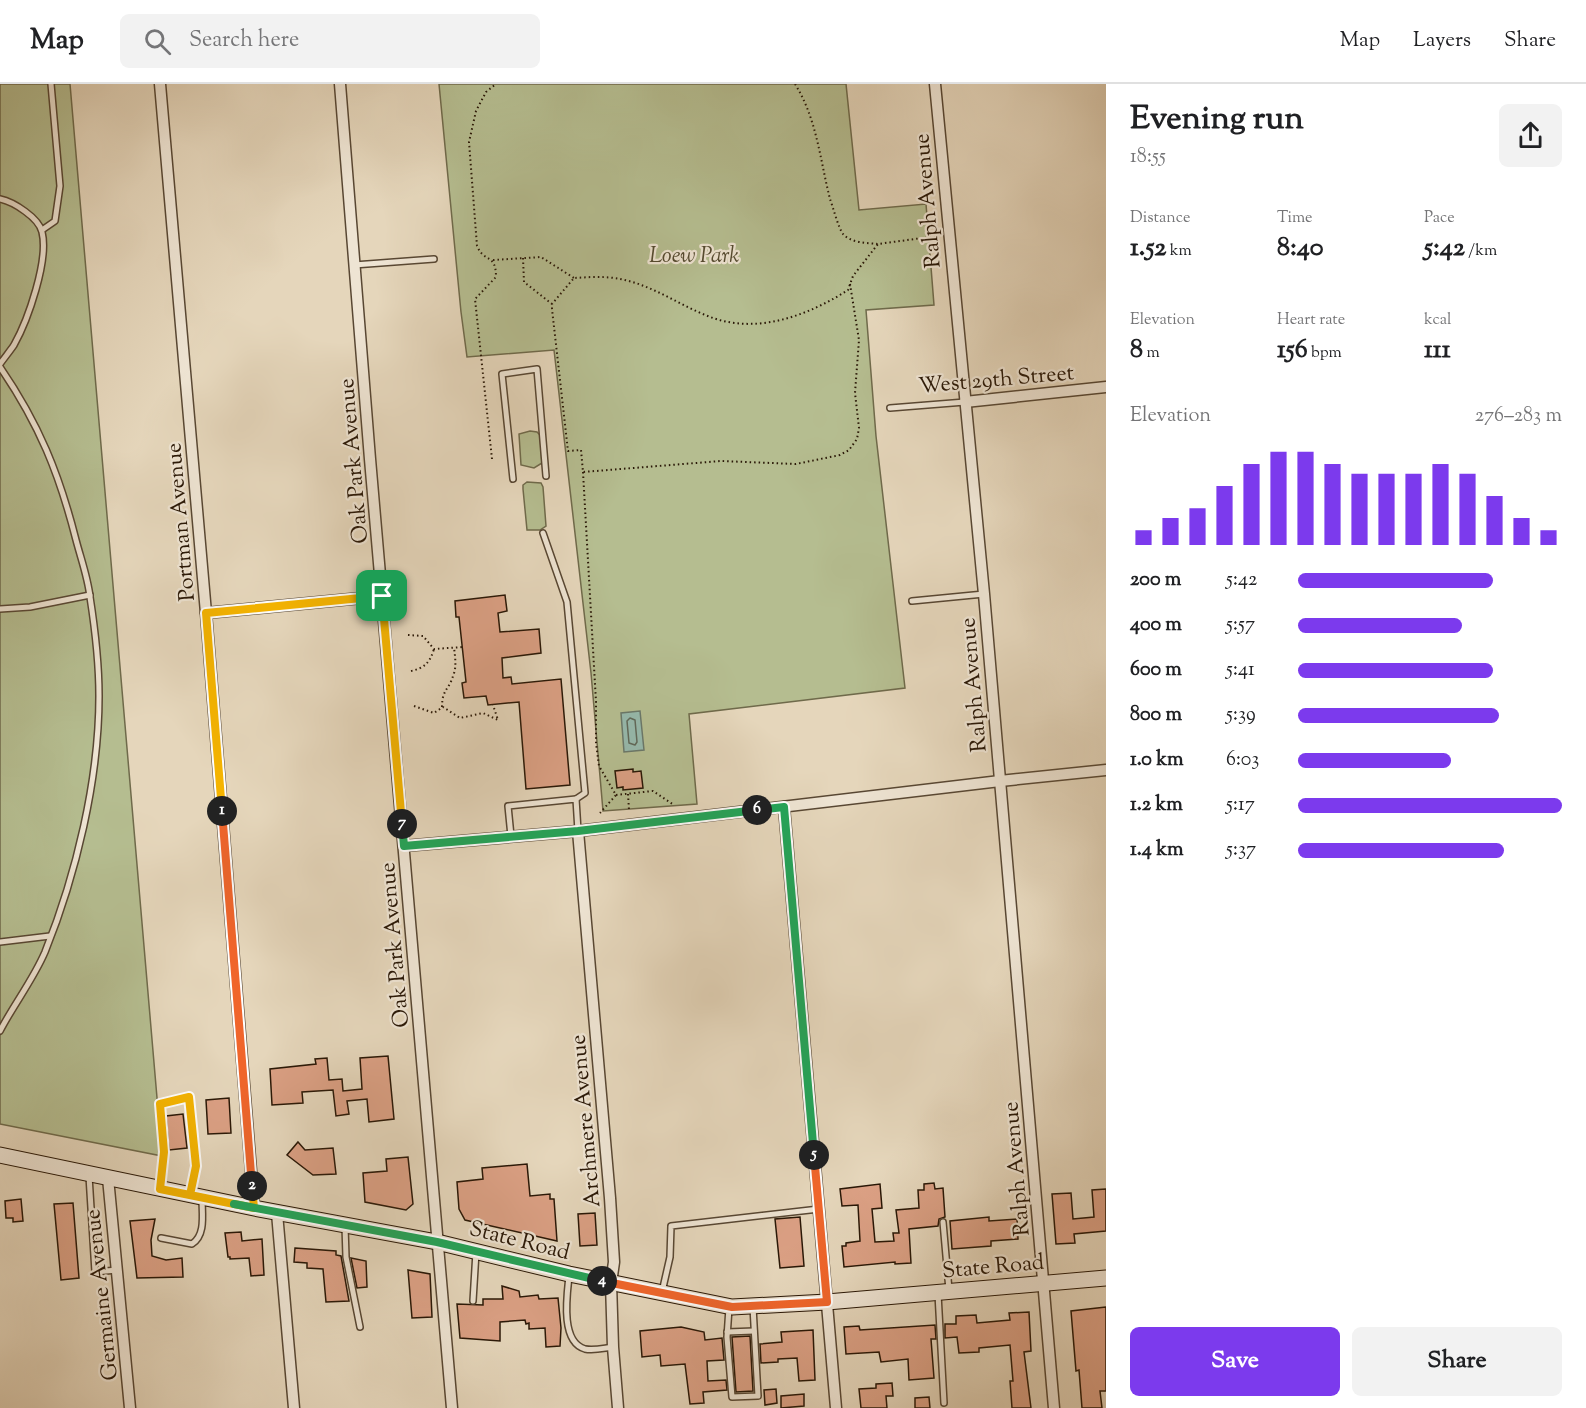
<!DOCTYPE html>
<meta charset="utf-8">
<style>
body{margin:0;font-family:"Sorts Mill Goudy",serif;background:#f2f2f2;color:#202124;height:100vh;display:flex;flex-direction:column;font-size:22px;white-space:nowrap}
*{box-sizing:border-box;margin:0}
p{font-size:20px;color:#757577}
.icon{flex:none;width:33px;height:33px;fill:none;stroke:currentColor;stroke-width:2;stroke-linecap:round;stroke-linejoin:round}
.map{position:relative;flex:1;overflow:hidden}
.sheet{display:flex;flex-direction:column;background:#fff;width:480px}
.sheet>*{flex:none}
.pin{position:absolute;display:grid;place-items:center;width:51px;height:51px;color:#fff;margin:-26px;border-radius:12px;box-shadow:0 3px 9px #0006}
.km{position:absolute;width:30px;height:30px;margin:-15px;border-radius:50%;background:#222;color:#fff;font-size:16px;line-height:30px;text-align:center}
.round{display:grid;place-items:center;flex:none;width:63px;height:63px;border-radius:9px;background:#f2f2f2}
.headline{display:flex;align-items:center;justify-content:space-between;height:102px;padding:0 24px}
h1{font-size:33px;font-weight:700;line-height:45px}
.figures{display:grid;grid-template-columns:repeat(3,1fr);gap:9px;height:102px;padding:6px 24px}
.figures div{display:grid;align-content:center}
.figures b{font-size:26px;font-weight:700}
.figures small{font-size:16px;font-weight:400}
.figures p{font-size:16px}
.chart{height:168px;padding:12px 24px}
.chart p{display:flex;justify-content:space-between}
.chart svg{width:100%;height:108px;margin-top:6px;stroke:#7c3aed;stroke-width:6}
.action{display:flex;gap:12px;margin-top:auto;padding:12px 24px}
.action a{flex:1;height:69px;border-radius:9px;background:#7c3aed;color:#fff;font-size:24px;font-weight:700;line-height:69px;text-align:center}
.action a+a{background:#f2f2f2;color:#202124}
ul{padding:0 24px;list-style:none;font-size:20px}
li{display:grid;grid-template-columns:96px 72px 1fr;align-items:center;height:45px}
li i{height:15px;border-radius:8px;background:#7c3aed}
header{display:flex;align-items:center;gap:36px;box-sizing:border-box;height:84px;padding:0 30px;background:#fff;border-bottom:2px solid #e0e0e0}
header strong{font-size:28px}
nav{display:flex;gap:33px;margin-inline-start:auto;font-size:21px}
.search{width:420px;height:54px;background:#f2f2f2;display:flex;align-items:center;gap:15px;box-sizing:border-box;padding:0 21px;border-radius:9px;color:#757577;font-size:22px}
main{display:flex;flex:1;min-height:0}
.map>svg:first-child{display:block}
.green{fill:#b5bd90;stroke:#6f6a4b;stroke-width:1.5}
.water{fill:#96b9ac;stroke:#6a786a;stroke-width:1.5}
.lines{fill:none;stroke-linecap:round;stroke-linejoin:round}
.shore{stroke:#606859;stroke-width:1.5}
.building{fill:#dba084;stroke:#291706;stroke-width:1.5}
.lane-casing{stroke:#584733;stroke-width:8}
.street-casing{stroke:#584733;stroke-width:13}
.secondary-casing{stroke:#291706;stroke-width:17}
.path{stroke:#291706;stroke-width:2;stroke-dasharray:1.5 3;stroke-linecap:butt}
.lane{stroke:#eee4d3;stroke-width:5}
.street{stroke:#eee4d3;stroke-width:10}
.secondary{stroke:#eee4d3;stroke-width:15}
.split-1-casing{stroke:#fff;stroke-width:12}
.split-2-casing{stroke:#fff;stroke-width:12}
.split-3-casing{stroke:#fff;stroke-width:12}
.split-4-casing{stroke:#fff;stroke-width:12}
.split-5-casing{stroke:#fff;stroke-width:12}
.split-6-casing{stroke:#fff;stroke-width:12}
.split-7-casing{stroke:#fff;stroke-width:12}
.split-8-casing{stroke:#fff;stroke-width:12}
.split-1{stroke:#f5b400;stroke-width:8}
.split-2{stroke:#f0652b;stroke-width:8}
.split-3{stroke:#f5b400;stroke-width:8}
.split-4{stroke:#22a559;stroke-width:8}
.split-5{stroke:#f0652b;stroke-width:8}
.split-6{stroke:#22a559;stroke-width:8}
.split-7{stroke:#22a559;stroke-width:8}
.split-8{stroke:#f5b400;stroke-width:8}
.labels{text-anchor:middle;stroke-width:4.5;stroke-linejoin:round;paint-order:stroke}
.street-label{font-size:22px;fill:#291706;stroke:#eee4d3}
.park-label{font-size:22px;font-style:italic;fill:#53492f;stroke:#eee4d3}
</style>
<header>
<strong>Map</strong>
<div class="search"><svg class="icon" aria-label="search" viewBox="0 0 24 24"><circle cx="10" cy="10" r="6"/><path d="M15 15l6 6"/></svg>Search here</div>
<nav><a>Map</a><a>Layers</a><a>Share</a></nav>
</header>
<main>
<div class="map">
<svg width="1106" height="1324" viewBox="0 0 1106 1324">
<rect width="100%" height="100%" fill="#e5d6bb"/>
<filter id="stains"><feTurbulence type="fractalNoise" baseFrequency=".00333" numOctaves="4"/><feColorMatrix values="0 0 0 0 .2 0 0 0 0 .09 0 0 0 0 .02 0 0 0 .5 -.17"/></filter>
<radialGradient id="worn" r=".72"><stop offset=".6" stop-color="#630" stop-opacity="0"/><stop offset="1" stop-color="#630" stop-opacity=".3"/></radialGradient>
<g class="green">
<polygon points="0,0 70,0 162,1072 0,1040"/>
<polygon points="439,0 846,0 859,126 926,120 934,221 866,226 876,352 905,604 689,630 697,720 603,727 591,589 554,266 467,273 461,228"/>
<polygon points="530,347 537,348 540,351 542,379 534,384 521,381 519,350"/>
<polygon points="527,398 541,399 543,403 546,442 540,446 527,446 523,405 523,401"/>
</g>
<polygon class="water" points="640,627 644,666 624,668 621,629"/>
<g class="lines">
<polygon class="shore" points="630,634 635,636 637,658 635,661 629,659 627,637"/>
</g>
<g class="building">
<polygon points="505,511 507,527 498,529 500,548 539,545 541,569 502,574 503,594 511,593 512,600 561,595 570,701 526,705 519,618 488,621 486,612 464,614 462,599 466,598 459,533 456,533 455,517"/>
<polygon points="633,685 633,688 641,687 643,704 623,706 623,703 617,704 615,687"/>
<polygon points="388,972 394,1035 369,1038 367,1015 347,1017 349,1030 336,1032 333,1006 302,1008 303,1019 272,1021 270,985 316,980 315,975 327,974 329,996 342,995 343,1007 362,1005 360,974"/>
<polygon points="229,1014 231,1049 208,1050 206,1016"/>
<polygon points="183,1030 187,1064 169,1066 166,1032"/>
<polygon points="298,1058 305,1066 333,1064 336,1090 313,1091 287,1071"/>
<polygon points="408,1073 413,1120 406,1126 365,1118 363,1089 387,1087 386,1075"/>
<polygon points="527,1080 530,1112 550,1110 550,1115 554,1115 557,1157 465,1136 459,1125 457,1098 483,1095 482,1084"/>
<polygon points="934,1099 935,1105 943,1104 945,1133 939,1135 938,1142 909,1145 911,1179 895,1180 895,1178 844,1183 842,1162 846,1162 846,1159 860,1157 858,1121 842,1122 840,1105 880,1100 882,1124 872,1125 875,1158 894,1157 893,1149 899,1149 896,1126 919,1124 918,1106 924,1106 924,1100"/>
<polygon points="1106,1105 1106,1147 1074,1150 1075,1159 1056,1160 1052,1110 1071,1109 1073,1135 1094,1133 1092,1106"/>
<polygon points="21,1115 23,1137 13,1138 13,1134 6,1134 5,1117"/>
<polygon points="73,1119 79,1194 61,1196 54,1120"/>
<polygon points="595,1129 597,1161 580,1162 578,1130"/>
<polygon points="800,1133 804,1182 780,1184 775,1135"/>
<polygon points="989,1133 989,1137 1017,1135 1018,1155 991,1157 991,1162 952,1165 950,1137"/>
<polygon points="155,1135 151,1156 152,1172 166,1176 182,1174 183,1193 137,1194 130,1137"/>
<polygon points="241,1148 242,1157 262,1155 264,1191 251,1192 249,1174 230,1175 230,1173 228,1173 225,1149"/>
<polygon points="295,1164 336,1167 336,1171 341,1172 349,1217 326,1218 323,1185 307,1184 307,1179 294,1178"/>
<polygon points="351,1174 366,1177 367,1203 357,1204"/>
<polygon points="408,1186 430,1190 432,1233 412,1234"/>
<polygon points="502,1202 519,1207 520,1213 538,1211 539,1215 558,1214 561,1244 560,1262 546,1263 545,1244 529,1245 529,1239 526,1240 525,1236 500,1238 500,1257 460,1254 457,1220 483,1221 483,1215 503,1215"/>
<polygon points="1106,1223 1106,1307 1100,1307 1102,1324 1082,1324 1079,1286 1076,1287 1071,1227"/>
<polygon points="1029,1228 1031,1267 1024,1268 1031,1324 1012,1324 1010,1297 1013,1297 1010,1261 979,1264 979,1268 959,1269 957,1253 945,1254 945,1240 956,1240 956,1232 976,1231 977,1239 1010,1236 1009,1229"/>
<polygon points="935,1241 936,1255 931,1255 934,1294 909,1296 908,1275 881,1278 879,1268 846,1270 844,1243 859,1242 860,1246"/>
<polygon points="681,1243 704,1248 705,1256 722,1254 724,1276 707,1277 708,1297 726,1296 727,1306 703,1308 704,1319 690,1320 685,1280 661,1282 660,1271 642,1273 640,1247"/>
<polygon points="813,1246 815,1296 799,1297 797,1274 778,1275 778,1278 761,1279 760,1260 782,1258 781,1248"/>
<polygon points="750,1252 753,1307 736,1308 732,1253"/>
<polygon points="892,1299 893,1312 886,1312 887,1324 861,1324 859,1305 876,1304 876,1300"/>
<polygon points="776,1305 777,1319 765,1321 764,1306"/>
<polygon points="804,1310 804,1322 781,1324 781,1312"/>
<polygon points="929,1313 930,1324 915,1324 915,1314"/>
</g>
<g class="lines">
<defs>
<g id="lane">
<path d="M0 115C14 118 39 134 42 148 49 176 28 236 14 261 10 267 5 273 0 280"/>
<polyline points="42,146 55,137 60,102 51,0"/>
<polyline points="354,181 434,175"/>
<path d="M0 283C39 340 59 389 76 456 81 475 88 494 90 513 95 545 99 579 99 612 99 696 76 791 45 868 33 896 14 920 0 947"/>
<polyline points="890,324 965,318"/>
<polyline points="513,395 502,290 537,285 546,392"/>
<polyline points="543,449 567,518 585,709 576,715"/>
<polyline points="912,517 984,510"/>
<polyline points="0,525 30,523 90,511"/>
<polyline points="511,752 508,722 576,715 578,747"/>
<polyline points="0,858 50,852"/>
<polyline points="89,1092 95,1188 117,1186"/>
<polyline points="161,1102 164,1068 160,1020 189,1013 196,1082 191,1110"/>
<polyline points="943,1138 949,1206"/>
<polyline points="345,1142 346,1173 360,1243"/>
<path d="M161 1154 192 1160C206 1151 202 1130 202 1115"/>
<path d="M569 1192C567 1211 560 1258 585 1265 594 1267 604 1264 613 1263"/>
<polyline points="662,1208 670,1173 671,1142 819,1125"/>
<polyline points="938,1210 944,1319"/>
<polyline points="473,1217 476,1168"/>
<polyline points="729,1224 727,1253 732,1313 758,1312 753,1223"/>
<polyline points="727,1248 754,1247"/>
</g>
<g id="street">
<polyline points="160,0 206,529 254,1124"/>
<polyline points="340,0 370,375 452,1324"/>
<polyline points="935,0 984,510 1054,1324"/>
<polyline points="965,318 1106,303"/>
<polyline points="206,529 382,512"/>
<polyline points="784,723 836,1324"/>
<polyline points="578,747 610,1114 614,1178 611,1199 613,1263 618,1324"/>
<polyline points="404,762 578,747 1000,697 1106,686"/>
<polyline points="108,1094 130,1324"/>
<polyline points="277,1129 294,1324"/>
</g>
<polyline id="secondary" points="0,1071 254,1124 437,1158 569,1190 732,1223 827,1218 1106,1194"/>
</defs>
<use href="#lane" class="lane-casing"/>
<use href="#street" class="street-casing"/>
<use href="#secondary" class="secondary-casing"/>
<g class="path">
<path d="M795 0C817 35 820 76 830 115 833 123 838 143 843 150 851 159 867 159 878 160"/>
<polyline points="523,174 524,198 552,220"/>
<polyline points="493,176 541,173 574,194"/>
<path d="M850 200 859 256 855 309 859 344 857 355 849 366 840 371 796 380 721 377 583 388 581 366 568 367 552 225V220L574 194C589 193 606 192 620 195 653 201 682 223 713 234 759 250 809 231 848 206L853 192 878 160 937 152"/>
<path d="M492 375 475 215 496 193C496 169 484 179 477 162L469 58 476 27 486 8 496 0"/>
<polyline points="583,388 596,618 596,659 599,682 616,711 600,729"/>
<polyline points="408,551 423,552 434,565 463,563"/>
<path d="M411 587C425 584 430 578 434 565"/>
<polyline points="414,622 434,629 443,623 460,634 483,629 498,636 493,621"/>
<path d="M442 623C442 605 449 606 453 592 457 583 455 573 454 563"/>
<polyline points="628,710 629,726"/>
<polyline points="616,711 653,707 674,721"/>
</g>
<use href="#lane" class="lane"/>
<use href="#street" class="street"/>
<use href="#secondary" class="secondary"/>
</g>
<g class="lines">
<defs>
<polyline id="split-1" points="222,727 206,529 382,512"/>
<polyline id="split-2" points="222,727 252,1102"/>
<polyline id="split-3" points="234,1120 190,1111 196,1082 189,1013 160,1020 164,1068 160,1105 254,1124 252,1102"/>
<polyline id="split-4" points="234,1120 437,1158 602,1197"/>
<polyline id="split-5" points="602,1197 732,1223 827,1218 814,1071"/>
<polyline id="split-6" points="757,726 784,723 814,1071"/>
<polyline id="split-7" points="402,740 404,762 578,747 757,726"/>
<polyline id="split-8" points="382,512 402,740"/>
</defs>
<use href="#split-1" class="split-1-casing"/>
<use href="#split-2" class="split-2-casing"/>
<use href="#split-3" class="split-3-casing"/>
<use href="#split-4" class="split-4-casing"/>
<use href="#split-5" class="split-5-casing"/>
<use href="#split-6" class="split-6-casing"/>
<use href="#split-7" class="split-7-casing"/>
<use href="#split-8" class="split-8-casing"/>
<use href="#split-1" class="split-1"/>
<use href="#split-2" class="split-2"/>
<use href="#split-3" class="split-3"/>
<use href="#split-4" class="split-4"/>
<use href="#split-5" class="split-5"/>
<use href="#split-6" class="split-6"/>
<use href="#split-7" class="split-7"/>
<use href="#split-8" class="split-8"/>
</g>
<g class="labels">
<g class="street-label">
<text transform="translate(926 117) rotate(-95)" y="8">Ralph Avenue</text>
<text transform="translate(996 294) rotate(-5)" y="8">West 29th Street</text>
<text transform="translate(352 377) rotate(-95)" y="8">Oak Park Avenue</text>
<text transform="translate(179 438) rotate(-95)" y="8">Portman Avenue</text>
<text transform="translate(972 601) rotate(-95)" y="8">Ralph Avenue</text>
<text transform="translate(393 861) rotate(-95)" y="8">Oak Park Avenue</text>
<text transform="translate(584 1037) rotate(-95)" y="8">Archmere Avenue</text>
<text transform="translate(1015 1085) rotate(-95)" y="8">Ralph Avenue</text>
<text transform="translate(520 1155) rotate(14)" y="8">State Road</text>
<text transform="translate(993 1181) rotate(-5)" y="8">State Road</text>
<text transform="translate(100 1211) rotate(-96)" y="8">Germaine Avenue</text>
</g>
<g class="park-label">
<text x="694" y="178">Loew Park</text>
</g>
</g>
<rect width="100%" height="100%" filter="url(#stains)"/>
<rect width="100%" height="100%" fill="url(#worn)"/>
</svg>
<div class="pin" style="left:382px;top:512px;background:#1e9e55"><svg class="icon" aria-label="arrive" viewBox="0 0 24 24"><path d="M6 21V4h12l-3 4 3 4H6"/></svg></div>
<b class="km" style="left:222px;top:727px">1</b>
<b class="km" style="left:252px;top:1102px">2</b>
<b class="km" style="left:602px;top:1197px">4</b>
<b class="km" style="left:814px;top:1071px">5</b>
<b class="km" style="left:757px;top:726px">6</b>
<b class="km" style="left:402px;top:740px">7</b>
</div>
<section class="sheet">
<div class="headline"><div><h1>Evening run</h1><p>18:55</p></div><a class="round"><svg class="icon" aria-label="share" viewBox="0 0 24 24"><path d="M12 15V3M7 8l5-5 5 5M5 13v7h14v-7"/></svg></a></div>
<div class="figures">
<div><p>Distance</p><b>1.52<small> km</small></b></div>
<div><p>Time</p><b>8:40</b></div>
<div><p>Pace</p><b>5:42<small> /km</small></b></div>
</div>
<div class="figures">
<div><p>Elevation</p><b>8<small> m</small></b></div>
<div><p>Heart rate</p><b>156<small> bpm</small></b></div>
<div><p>kcal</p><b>111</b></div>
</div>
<div class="chart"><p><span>Elevation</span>276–283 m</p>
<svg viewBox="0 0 160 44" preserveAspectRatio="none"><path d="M5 44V38M15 44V33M25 44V29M35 44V20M45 44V11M55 44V6M65 44V6M75 44V11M85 44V15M95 44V15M105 44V15M115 44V11M125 44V15M135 44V24M145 44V33M155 44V38"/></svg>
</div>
<ul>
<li><b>200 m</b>5:42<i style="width:74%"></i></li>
<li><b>400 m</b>5:57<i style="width:62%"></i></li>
<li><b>600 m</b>5:41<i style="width:74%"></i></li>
<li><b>800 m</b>5:39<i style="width:76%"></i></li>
<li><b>1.0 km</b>6:03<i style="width:58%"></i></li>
<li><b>1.2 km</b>5:17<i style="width:100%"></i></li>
<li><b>1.4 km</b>5:37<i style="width:78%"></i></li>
</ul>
<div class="action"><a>Save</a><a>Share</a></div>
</section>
</main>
